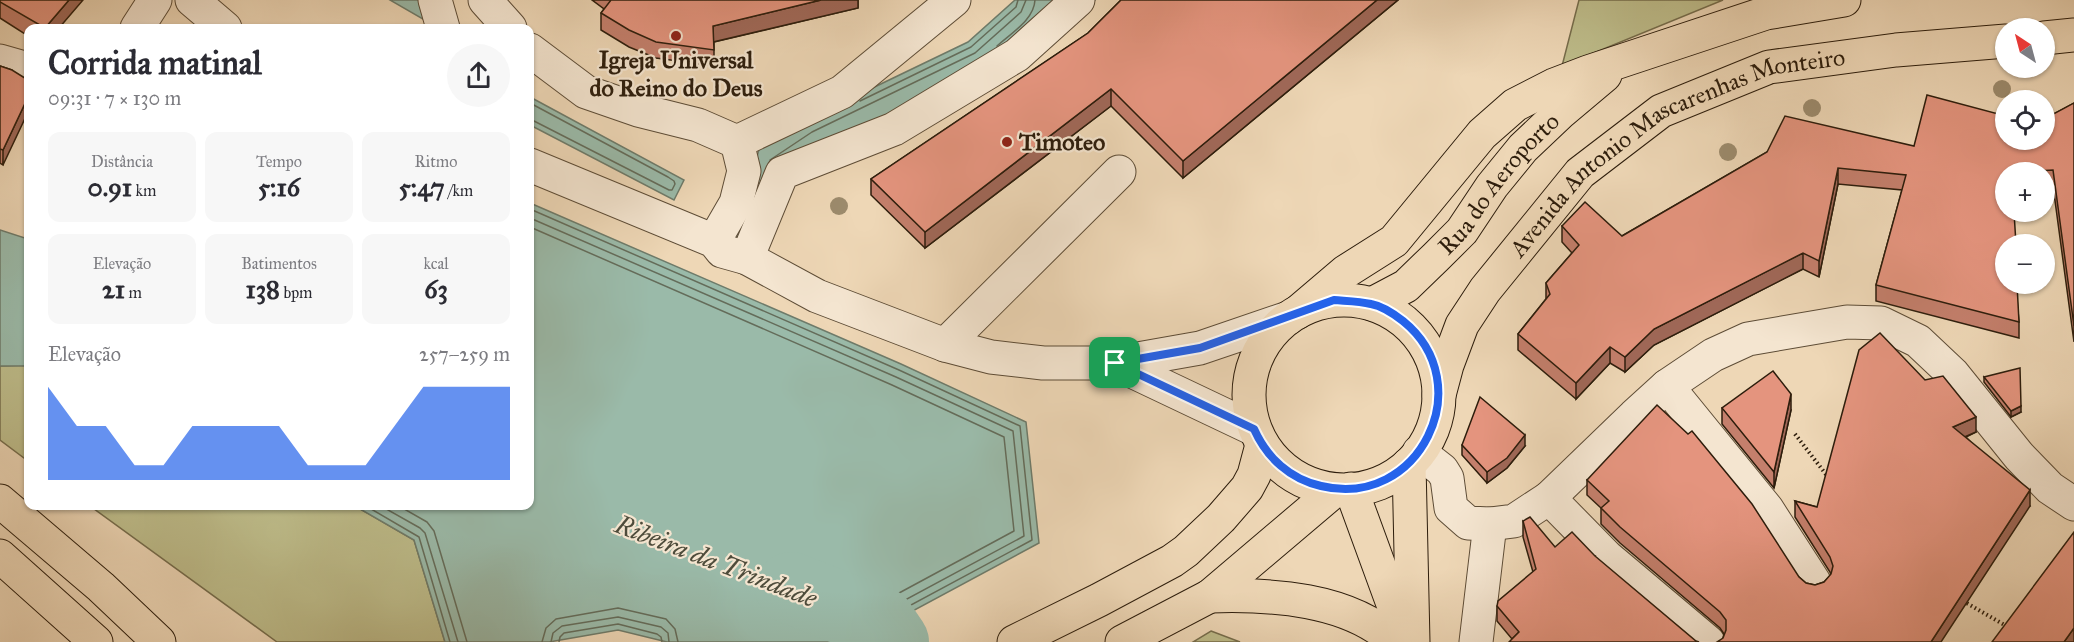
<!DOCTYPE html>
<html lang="pt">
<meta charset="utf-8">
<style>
body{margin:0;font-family:"IM FELL Great Primer",serif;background:#f7f7f7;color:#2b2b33;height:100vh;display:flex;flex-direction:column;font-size:22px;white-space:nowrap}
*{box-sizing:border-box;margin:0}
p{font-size:20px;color:#7c7c81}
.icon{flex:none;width:33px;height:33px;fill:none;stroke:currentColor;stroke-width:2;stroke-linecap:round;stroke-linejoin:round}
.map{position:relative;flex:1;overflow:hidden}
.panel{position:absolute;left:24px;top:24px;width:510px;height:486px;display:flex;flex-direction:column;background:#fff;border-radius:12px;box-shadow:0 2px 4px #0004}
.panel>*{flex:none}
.needle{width:39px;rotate:324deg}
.controls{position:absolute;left:1995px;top:18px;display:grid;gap:12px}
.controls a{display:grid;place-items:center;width:60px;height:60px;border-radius:50%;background:#fff;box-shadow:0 2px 4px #0004;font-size:30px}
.pin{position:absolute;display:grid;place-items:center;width:51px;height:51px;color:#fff;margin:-26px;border-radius:12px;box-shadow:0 3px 9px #0006}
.round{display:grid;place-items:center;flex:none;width:63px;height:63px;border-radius:32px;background:#f7f7f7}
.headline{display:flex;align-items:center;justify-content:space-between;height:102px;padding:0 24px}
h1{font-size:33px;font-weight:700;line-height:45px}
.stats{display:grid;grid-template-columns:repeat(3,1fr);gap:9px;height:102px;padding:6px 24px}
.stats div{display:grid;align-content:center;border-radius:12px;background:#f7f7f7;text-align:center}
.stats b{font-size:26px;font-weight:700}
.stats small{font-size:16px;font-weight:400}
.stats p{font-size:16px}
.chart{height:168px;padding:12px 24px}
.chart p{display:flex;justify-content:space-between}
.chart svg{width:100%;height:108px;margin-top:6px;fill:#2563eb;opacity:.7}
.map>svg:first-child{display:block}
.green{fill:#bebd8b;stroke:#766d4c;stroke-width:1.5}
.water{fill:#9abaa9;stroke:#6e7b6a;stroke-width:1.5}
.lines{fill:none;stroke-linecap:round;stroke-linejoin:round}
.shore{stroke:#646c5a;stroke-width:1.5}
.river{stroke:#9abaa9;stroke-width:72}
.minor-casing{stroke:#5d4c36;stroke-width:35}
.major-casing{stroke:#2d1d0c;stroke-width:35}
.path{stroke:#2d1d0c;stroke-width:4;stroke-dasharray:1.5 3;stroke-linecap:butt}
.minor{stroke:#f4e5d0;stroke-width:33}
.major{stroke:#eed7b6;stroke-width:33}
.tree{fill:#9c8b6d}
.wall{fill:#c47f6c;stroke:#2d1d0c;stroke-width:1.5}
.shaded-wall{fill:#a06858;stroke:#2d1d0c;stroke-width:1.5}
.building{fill:#e4947e;stroke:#2d1d0c;stroke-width:1.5}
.route-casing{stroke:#fff;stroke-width:12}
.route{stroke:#2563eb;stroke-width:8}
.poi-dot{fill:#8f2418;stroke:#f4e5d0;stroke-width:2}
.labels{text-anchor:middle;stroke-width:4.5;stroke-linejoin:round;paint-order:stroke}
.poi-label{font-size:24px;font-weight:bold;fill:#2d1d0c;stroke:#f4e5d0}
.street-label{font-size:24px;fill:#2d1d0c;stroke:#f4e5d0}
.water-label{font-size:26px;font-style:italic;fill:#4e4c3b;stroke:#f4e5d0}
</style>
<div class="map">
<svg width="2074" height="642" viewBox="0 0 2074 642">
<rect width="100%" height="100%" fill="#eed7b6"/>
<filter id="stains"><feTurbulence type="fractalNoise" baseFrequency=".00333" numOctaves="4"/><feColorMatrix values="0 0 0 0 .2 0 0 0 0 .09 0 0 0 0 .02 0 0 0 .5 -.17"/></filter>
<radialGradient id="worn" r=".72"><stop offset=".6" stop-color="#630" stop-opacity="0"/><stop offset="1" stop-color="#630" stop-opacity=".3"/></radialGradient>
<g class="green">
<polygon points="1579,0 1723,0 1562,66"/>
<polygon points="25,365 28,367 28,461 0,440 0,366"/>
<polygon points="90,506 355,506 414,540 445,642 277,642"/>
<polygon points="1211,631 1240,642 1193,642"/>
</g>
<g class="water">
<polygon points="390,0 447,0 459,28 433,28 430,23"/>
<polygon points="1015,0 1095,0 1044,47 796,178 720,261 738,231 759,149 806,120 968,42"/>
<polygon points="530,97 684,180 674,200 530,125"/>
<polygon points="530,203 901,364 1026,422 1039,543 855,642 667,642 618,630 549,642 445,642 414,540 355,506 530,506"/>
<polygon points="0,230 28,239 28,366 0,366"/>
</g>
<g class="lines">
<g class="shore">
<path d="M997 46C1011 33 1034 20 1035 0"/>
<polyline points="860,101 971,47 1016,7 1018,0"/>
<polyline points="530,103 668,177 674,181 675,184 672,190 669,190 534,121 530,120"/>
<polyline points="770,160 812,132 975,53 1021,12 1026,0"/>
<polyline points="530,209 899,370 1020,426 1032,540 857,634 854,642"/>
<polyline points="530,218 896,377 1013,431 1024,536 853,628 847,634 846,642"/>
<polyline points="530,227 892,385 1004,437 1014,531 849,620 839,630 837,642"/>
<polyline points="366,506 419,537 450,642"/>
<polyline points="381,506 420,528 425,533 458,642"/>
<polyline points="399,506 427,522 434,531 467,642"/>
<polyline points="542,642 546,628 556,619 618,608 666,619 675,629 678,642"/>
<polyline points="551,642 553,633 562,626 618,617 661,627 668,633 669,642"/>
<polyline points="559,642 560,637 564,633 618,624 657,634 661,637 662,642"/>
</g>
<polyline class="river" points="791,588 880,623 893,642"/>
<defs>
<g id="minor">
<polyline points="192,0 225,28"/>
<polyline points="435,0 443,28"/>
<polyline points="485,0 510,28"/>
<polyline points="137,28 155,0"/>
<polyline points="530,50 586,92 638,110 698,125 737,142 744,171 736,203 714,241"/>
<polyline points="0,61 28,69"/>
<polyline points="737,142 842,92 954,0"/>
<polyline points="530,165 714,241 722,251 747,258 817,296 945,345 991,357 1043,363 1115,363 1200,348 1288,318"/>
<polyline points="747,258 782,173 894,129 1017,55 1078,0"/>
<polyline points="945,345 1119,172"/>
<polyline points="1115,363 1254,429"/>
<polyline points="1667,386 1767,509 1814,582"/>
<polyline points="1419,452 1442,470 1447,478 1451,508 1468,523 1490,524 1514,521 1549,498 1634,416 1667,386 1713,355 1748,339 1847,322 1881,323 1918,341 1953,374 2019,456 2050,488 2074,504"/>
<polyline points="1549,498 1607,557 1708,642"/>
<polyline points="1476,642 1490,524"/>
</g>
<g id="major">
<polyline points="2044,38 2074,35"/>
<circle cx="1344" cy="395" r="95"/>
<path id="s1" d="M1372 304 1406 286 1436 257 1462 231 1492 186 1523 148 1561 112 1605 75"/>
<polyline points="1298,312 1345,272 1394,241 1482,134 1515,105 1554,85 1588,72 1766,13 1844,0"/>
<path id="s2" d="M1439 395 1447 365 1462 325 1485 290 1580 173 1661 111 1769 67 1896 50 2006 41"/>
<polyline points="1409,464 1413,642"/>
<polyline points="1351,489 1404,634"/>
<polyline points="0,501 101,587 159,642"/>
<polyline points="0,556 96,642"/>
<path d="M1210 596C1270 594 1349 598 1395 642"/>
<polyline points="1014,642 1099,600 1172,561 1186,551 1221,518 1247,488 1254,475 1262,445"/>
<polyline points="1122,642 1210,596 1335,490"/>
</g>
</defs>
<use href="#minor" class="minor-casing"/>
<use href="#major" class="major-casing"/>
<g class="path">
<polyline points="1795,434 1828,477"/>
<polyline points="1963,601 2008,627"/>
</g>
<use href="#minor" class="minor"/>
<use href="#major" class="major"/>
</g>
<g class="tree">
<circle cx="2002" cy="89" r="9"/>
<circle cx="1812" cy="108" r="9"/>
<circle cx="1728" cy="152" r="9"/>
<circle cx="839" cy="206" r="9"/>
</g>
<g class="wall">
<polygon points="0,0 59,28 28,28 28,36 0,18"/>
<polygon points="592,0 858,0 858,8 714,42 714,66 656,58 629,47 601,30 601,13 604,9"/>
<polygon points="1121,0 1398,0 1183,178 1111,106 925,248 871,195 871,179 1088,33"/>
<polygon points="0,66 12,70 3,165 0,163"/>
<polygon points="2074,103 2074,342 2053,186 2044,186 2044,172 2006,172 2019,322 2019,338 1876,301 1876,285 1902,190 1838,184 1819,277 1803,269 1654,345 1625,372 1610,363 1576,399 1518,350 1518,334 1546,299 1546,283 1572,253 1562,242 1562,226 1622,236 1767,152 1914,146 2006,140"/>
<polygon points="1984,377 2021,412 2011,417 1984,382"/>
<polygon points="1925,380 1976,432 1966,437 2030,506 1723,638 1724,634 1720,628 1620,543 1601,524 1601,508 1587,495 1587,480 1799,577 1806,583 1815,585 1824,582 1831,575 1830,572 1795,517 1795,501 1817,507"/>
<polygon points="1722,408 1791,410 1774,488 1722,424"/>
<polygon points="1462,445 1525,446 1507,468 1487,483 1462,455"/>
<polygon points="1523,521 1555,547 1595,556 1512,639 1497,621 1497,606 1533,572 1523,537"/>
</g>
<g class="shaded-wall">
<polygon points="69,0 83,0 59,28 45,28"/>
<polygon points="821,0 858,0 858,8 713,42 713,26"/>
<polygon points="1377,0 1398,0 1183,178 1183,161"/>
<polygon points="1111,89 1111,106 925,248 925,232"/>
<polygon points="28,97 28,112 3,165 3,150"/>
<polygon points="1838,168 1838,184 1819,277 1819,261"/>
<polygon points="1803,253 1803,269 1654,345 1625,372 1625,357 1654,329"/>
<polygon points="1610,347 1610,363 1576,399 1576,383"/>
<polygon points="1791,394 1791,410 1774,488 1774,472"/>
<polygon points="2021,406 2021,412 2011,417 2011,411"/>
<polygon points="1976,417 1976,432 1953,442 1953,427"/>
<polygon points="1525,435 1525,446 1507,468 1487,483 1487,472"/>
<polygon points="2030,490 2030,506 1941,642 1931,642"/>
<polygon points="2074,628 2074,642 2064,642"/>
</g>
<g class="building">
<polygon points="0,0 69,0 45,28 0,2"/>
<polygon points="611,0 821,0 713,26 714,50 656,42 629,30 601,13"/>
<polygon points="1121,0 1377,0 1183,161 1111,89 925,232 871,179 1088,33"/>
<polygon points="0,66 12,70 28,80 28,97 3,150 0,149"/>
<polygon points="1927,95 2006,116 2006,140 2044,140 2044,119 2074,103 2074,326 2053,170 2022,172 2006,172 2006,212 2014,212 2016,244 2006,244 2006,284 2017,284 2019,322 1876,285 1906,175 1838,168 1819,261 1803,253 1654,329 1625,357 1610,347 1576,383 1518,334 1550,294 1546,283 1579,245 1562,226 1585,202 1622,236 1767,152 1785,116 1914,146"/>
<polygon points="1880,333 1925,380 1943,376 1976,417 1953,427 2030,490 1931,642 1717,642 1723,638 1726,630 1726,620 1720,612 1620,527 1601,508 1609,501 1587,480 1657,405 1688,434 1692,431 1752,504 1799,577 1806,583 1815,585 1824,582 1831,574 1833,566 1830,557 1795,501 1817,507 1859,350"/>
<polygon points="2020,368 2021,406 2011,411 1984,377"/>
<polygon points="1773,371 1791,394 1774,472 1722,408"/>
<polygon points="1480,397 1525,435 1507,458 1487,472 1462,445"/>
<polygon points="1530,517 1555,547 1572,532 1595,556 1696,641 1699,642 1509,642 1519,632 1497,606 1498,601 1536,569 1523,521"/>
<polygon points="2074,532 2074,628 2064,642 1992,642"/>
</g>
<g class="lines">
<defs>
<path id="route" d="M1334 300C1346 301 1359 301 1371 304 1382 306 1394 314 1403 321 1481 384 1419 510 1321 486 1290 479 1267 458 1254 429L1115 363 1200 348Z"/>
</defs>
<use href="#route" class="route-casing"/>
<use href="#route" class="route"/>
</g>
<g class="poi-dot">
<circle cx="676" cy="36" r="6"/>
<circle cx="1007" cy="142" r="6"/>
</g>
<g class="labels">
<g class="poi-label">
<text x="676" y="68">Igreja Universal<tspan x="676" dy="28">do Reino do Deus</tspan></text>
<text x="1019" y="150" text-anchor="start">Timoteo</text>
</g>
<g class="street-label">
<text dy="8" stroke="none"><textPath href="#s2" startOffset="362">Avenida Antonio Mascarenhas Monteiro</textPath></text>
<text dy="8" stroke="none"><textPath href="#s1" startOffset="177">Rua do Aeroporto</textPath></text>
</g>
<g class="water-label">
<text transform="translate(716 561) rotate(21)" y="9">Ribeira da Trindade</text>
</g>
</g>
<rect width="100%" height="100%" filter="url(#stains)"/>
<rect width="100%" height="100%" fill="url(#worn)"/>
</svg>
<div class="controls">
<a><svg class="needle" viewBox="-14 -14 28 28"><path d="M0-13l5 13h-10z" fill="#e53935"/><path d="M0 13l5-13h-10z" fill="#7c7c81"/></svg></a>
<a><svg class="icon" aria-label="locate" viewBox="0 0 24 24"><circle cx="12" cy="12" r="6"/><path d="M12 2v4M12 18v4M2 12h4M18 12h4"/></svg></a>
<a>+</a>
<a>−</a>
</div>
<div class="pin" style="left:1115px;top:363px;background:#1e9e55"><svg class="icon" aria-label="arrive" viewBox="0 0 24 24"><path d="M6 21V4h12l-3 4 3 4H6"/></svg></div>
<section class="panel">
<div class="headline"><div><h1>Corrida matinal</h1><p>09:31 · 7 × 130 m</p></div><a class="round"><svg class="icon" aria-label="share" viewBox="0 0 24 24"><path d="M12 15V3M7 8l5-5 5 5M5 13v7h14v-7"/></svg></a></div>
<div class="stats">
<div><p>Distância</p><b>0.91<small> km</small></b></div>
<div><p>Tempo</p><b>5:16</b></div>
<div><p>Ritmo</p><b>5:47<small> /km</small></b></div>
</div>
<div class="stats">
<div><p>Elevação</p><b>21<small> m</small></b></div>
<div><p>Batimentos</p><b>138<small> bpm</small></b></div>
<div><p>kcal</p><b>63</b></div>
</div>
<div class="chart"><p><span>Elevação</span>257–259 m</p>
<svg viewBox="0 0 160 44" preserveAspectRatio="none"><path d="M0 44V6L10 22L20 22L30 38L40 38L50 22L60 22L70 22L80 22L90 38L100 38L110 38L120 22L130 6L140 6L150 6L160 6V44z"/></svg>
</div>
</section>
</div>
